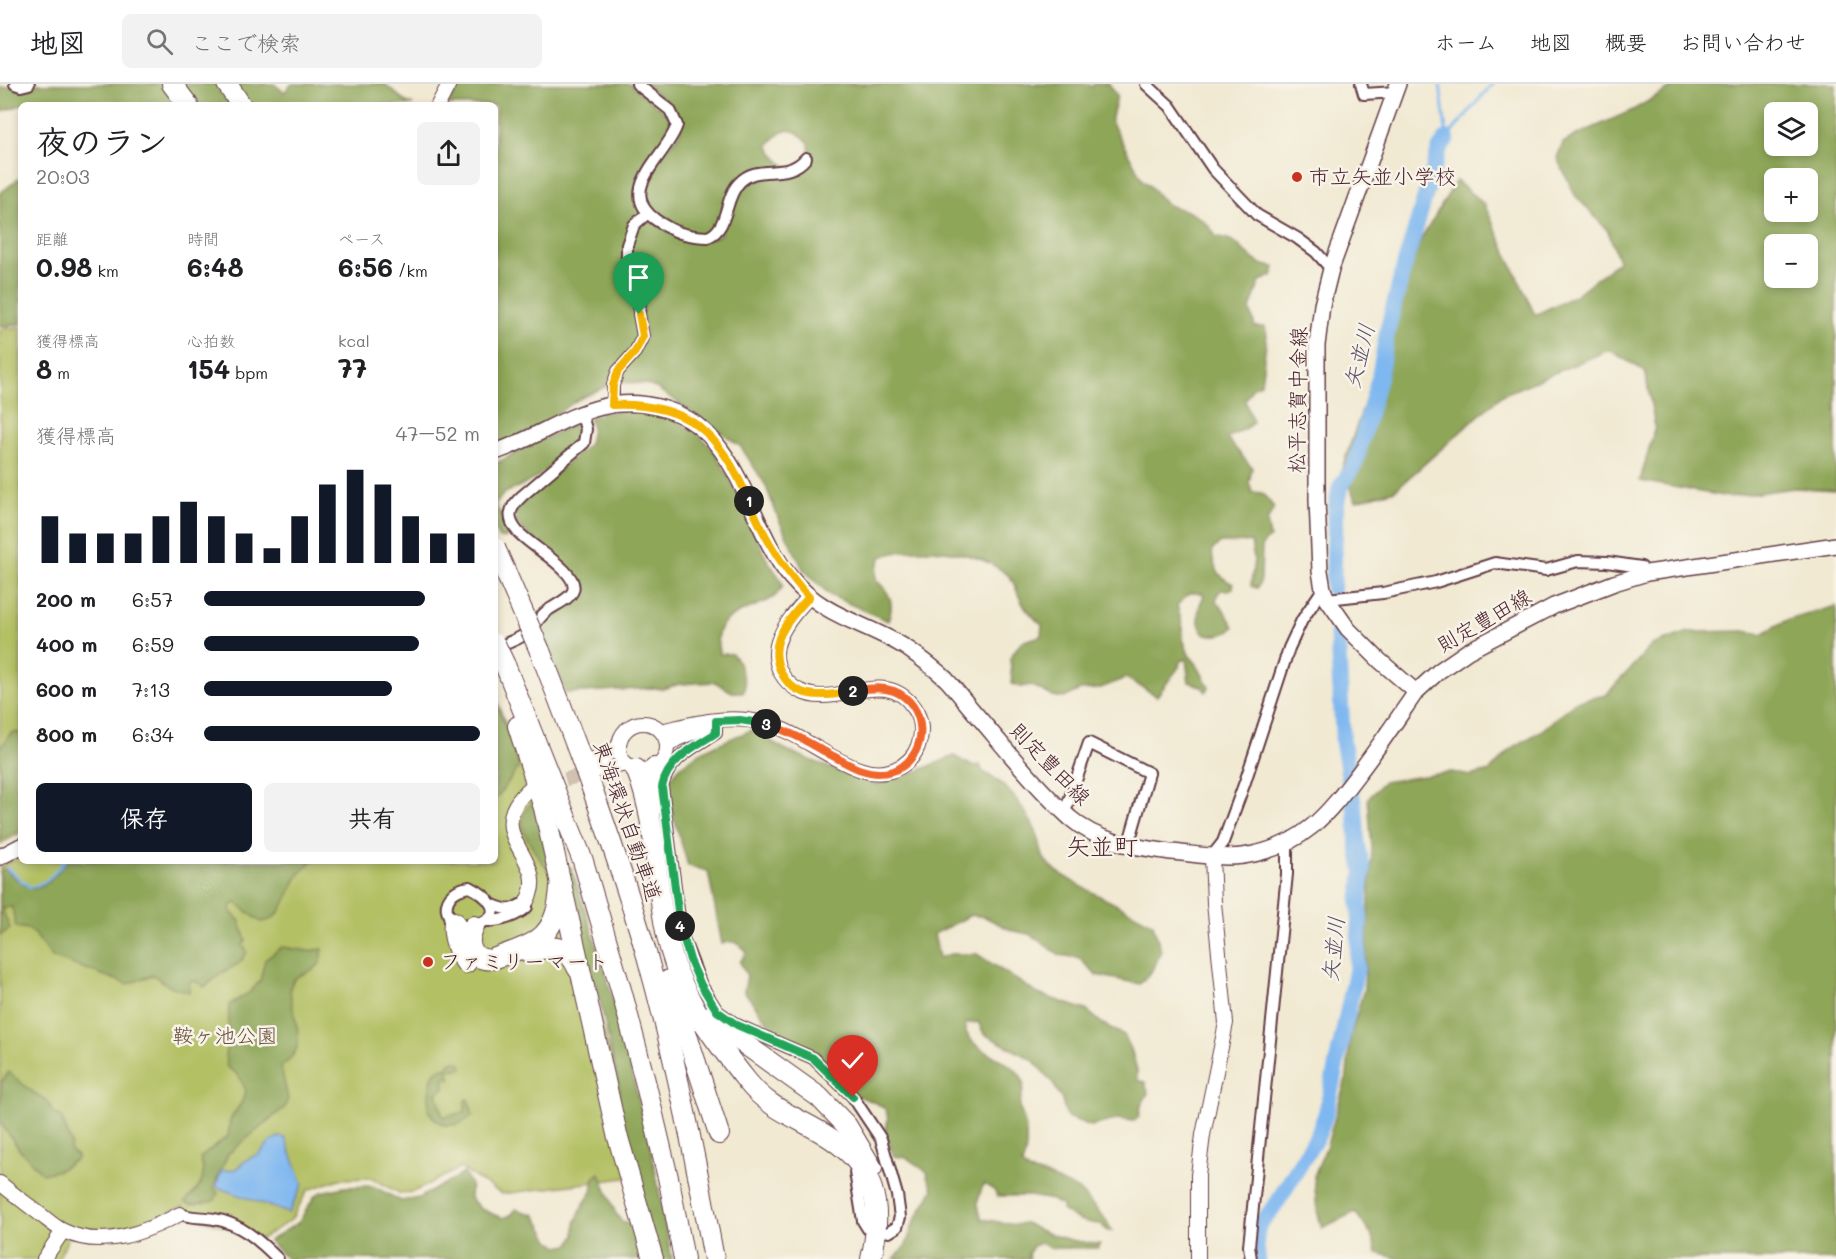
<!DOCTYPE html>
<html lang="ja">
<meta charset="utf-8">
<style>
body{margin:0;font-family:Mali,"Klee One",sans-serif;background:#f2f2f2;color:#202124;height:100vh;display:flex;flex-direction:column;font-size:22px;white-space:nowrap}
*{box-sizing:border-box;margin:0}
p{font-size:20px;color:#757577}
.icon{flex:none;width:33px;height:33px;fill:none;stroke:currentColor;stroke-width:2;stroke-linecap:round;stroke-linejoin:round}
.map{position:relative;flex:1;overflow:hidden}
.sheet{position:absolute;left:18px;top:18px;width:480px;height:762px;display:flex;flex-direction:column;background:#fff;border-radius:9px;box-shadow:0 3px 9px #0003}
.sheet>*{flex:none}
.controls{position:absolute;left:1764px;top:18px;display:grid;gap:12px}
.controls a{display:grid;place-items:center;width:54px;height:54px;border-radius:9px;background:#fff;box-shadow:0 3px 9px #0003;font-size:30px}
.pin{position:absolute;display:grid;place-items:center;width:51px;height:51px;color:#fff;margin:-62px -26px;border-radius:50% 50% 50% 0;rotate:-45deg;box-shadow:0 0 6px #0007}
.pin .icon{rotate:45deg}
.km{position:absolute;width:30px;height:30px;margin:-15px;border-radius:50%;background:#222;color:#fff;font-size:16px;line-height:30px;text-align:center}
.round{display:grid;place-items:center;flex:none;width:63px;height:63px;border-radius:9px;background:#f2f2f2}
.headline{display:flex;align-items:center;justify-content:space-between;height:102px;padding:0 18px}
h1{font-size:33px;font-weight:800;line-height:45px}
.figures{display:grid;grid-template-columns:repeat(3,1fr);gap:9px;height:102px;padding:6px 18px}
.figures div{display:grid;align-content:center}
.figures b{font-size:26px;font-weight:800}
.figures small{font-size:16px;font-weight:400}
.figures p{font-size:16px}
.chart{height:168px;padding:12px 18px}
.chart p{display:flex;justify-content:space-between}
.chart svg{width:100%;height:108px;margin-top:6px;stroke:#111827;stroke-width:6}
.primary-button{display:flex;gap:12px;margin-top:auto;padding:12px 18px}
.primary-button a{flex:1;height:69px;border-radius:9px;background:#111827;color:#fff;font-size:24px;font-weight:800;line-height:69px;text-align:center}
.primary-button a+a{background:#f2f2f2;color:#202124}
ul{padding:0 18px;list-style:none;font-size:20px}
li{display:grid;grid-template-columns:96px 72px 1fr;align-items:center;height:45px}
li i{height:15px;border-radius:8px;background:#111827}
header{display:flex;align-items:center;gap:36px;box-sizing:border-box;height:84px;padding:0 30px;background:#fff;border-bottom:2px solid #e0e0e0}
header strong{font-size:28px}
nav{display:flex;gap:33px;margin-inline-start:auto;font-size:21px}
.search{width:420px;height:54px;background:#f2f2f2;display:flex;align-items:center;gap:15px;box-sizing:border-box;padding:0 21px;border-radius:9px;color:#757577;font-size:22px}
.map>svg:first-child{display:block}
.green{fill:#b3c063;stroke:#7e7047;stroke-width:1.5}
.forest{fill:#8ea659;stroke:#6c6242;stroke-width:1.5;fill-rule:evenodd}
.water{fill:#7fb8f0;stroke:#646c8e;stroke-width:1.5}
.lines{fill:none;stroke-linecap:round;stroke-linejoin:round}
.stream{stroke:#7fb8f0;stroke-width:3}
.river{stroke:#7fb8f0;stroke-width:16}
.tertiary-tunnel{stroke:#d0c1b1;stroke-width:14;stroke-dasharray:14 7;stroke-linecap:butt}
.minor-casing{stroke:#633d44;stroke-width:14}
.tertiary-casing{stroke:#633d44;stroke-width:16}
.secondary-casing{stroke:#633d44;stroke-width:18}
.motorway-casing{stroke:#633d44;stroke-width:22}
.minor{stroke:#fff;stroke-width:10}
.tertiary{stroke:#fff;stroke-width:14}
.secondary{stroke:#fff;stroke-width:15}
.motorway{stroke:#fff;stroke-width:20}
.motorway-bridge-casing{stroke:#633d44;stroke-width:22;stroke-linecap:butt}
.motorway-bridge{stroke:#fff;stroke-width:20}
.split-1-casing{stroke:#fff;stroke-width:12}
.split-2-casing{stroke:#fff;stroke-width:12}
.split-3-casing{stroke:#fff;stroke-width:12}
.split-4-casing{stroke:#fff;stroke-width:12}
.split-5-casing{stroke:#fff;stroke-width:12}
.split-1{stroke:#f5b400;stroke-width:8}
.split-2{stroke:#f5b400;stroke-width:8}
.split-3{stroke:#f0652b;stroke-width:8}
.split-4{stroke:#22a559;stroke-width:8}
.split-5{stroke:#22a559;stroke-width:8}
.poi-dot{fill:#c8321e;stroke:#f7f3e8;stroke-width:2}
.labels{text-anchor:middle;stroke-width:5;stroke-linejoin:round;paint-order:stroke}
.poi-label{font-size:21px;fill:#4a1f2b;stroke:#f7f3e8;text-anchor:start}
.street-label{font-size:21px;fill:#4a1f2b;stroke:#f7f3e8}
.park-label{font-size:21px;fill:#6a4f3c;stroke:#f7f3e8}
.water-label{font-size:22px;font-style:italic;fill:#5a4d66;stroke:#f7f3e8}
.quarter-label{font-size:24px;fill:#4a1f2b;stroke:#f7f3e8}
</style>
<header>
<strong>地図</strong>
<div class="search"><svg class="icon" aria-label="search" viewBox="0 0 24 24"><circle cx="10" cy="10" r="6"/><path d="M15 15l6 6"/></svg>ここで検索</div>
<nav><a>ホーム</a><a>地図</a><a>概要</a><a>お問い合わせ</a></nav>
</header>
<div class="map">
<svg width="1836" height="1175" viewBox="0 0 1836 1175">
<rect width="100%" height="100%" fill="#f7f3e8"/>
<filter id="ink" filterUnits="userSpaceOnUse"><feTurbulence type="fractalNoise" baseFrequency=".0167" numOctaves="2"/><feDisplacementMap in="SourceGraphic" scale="12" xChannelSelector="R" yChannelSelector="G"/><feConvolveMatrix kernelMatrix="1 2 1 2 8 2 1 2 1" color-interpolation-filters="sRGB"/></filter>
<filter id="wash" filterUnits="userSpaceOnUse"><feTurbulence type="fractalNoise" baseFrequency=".008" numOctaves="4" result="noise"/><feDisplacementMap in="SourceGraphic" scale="24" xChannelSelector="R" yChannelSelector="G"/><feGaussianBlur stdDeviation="1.35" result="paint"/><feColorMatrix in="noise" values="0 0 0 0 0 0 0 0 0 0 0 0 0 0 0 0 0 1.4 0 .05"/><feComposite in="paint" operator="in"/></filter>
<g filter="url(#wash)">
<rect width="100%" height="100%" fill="#f1e9d2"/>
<g class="green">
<polygon points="21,243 21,749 0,760 0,245"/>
<path d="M495 612 526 694 647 1091 502 1110 460 1084 415 1107 401 1110 372 1094 339 1095 308 1106 291 1136 261 1155 188 1131 183 1122C146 1139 115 1150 73 1145L58 1175H0V783L21 772V777H495Z"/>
</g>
<g class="forest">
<polygon points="26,0 274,0 284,8 292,0 385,0 406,18 413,21 58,21 55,18 21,21 0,28 0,4"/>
<polygon points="459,0 630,0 668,31 673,42 645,85 642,129 624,162 635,194 641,252 614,287 607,302 579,315 528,349 495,361 495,21 448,21"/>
<path d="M643 0H1088L1092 3 1094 0H1109L1117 12 1111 37 1143 97C1154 103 1155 109 1163 117 1168 122 1174 123 1180 125 1195 129 1210 139 1216 153 1239 153 1243 171 1261 180 1265 182 1271 182 1275 183L1272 192 1260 197 1250 225 1255 243H1265L1267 251 1261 300 1253 303 1245 316 1253 338 1249 342 1227 354 1252 384 1249 399 1252 408 1262 409 1274 423 1267 438 1270 453 1262 461 1261 496 1257 504 1251 502 1254 475 1251 458 1221 459 1212 466C1213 483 1218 493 1233 500V504L1228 506H1221L1217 511 1216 518 1224 526 1234 543C1226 552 1214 553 1203 549 1196 536 1197 524 1204 512L1202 509H1190L1177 521 1183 544V555L1189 571 1196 579 1209 603 1206 608 1202 603 1189 598 1186 575 1180 577 1179 583 1157 612 1126 594 1098 605 1080 606 1064 614 1052 612 1031 601 1021 603 1012 600 1010 574 1021 558 1041 552 1042 541C1035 535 1026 525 1021 517 1017 509 1015 499 1009 492 980 466 917 459 881 473L876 486V496C890 508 895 519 888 537L830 511 803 485 779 436 765 400 741 363 713 342 656 304 645 300 621 298V287L636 271 646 253 642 229 645 212 644 204 629 171 633 148 638 141 648 133C671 150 692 165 720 151 726 136 731 112 743 100 763 80 785 103 810 76L809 59C793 41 782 42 768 62L780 78 789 83C771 85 750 82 737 96 725 108 725 128 717 142 706 165 665 139 652 130 630 115 653 80 665 66 669 61 675 57 678 52 680 48 681 44 680 39 676 22 656 9 643 0Z"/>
<path d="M1678 0H1836V406L1794 404 1728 413 1640 397 1655 343 1645 287 1609 266 1502 311 1395 406 1356 417 1342 385 1420 157 1456 97 1484 120 1535 231 1574 212 1619 177 1608 147 1575 111 1557 74 1563 59 1577 51 1633 26ZM1774 28H1808V62H1774ZM1774 94H1808V128H1774ZM1774 160H1808V194H1774Z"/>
<polygon points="21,93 21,240 0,242 0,109"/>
<path d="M645 326 673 335 697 349 715 368 739 412 766 474 781 496 783 502C780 506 778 510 774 513 751 528 706 529 720 570H732L739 578C740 591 747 595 744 608H732L715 598 680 600 662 605 654 604 566 609 539 544C542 541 544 535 548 532 563 519 570 527 578 503L515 437 517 423 589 360 592 344 589 334 606 328Z"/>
<path d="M580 340C588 358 547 386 534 395 525 401 513 404 504 410 500 413 498 418 495 421L504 436 509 450 505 454H499L495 446V380L529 362 568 343Z"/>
<polygon points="1836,522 1836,1175 1400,1175 1377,1169 1371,1150 1355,1128 1322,1144 1317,1126 1314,1092 1327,1061 1347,991 1350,953 1364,905 1372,765 1368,715 1383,698 1452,688 1470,692 1490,687 1512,664 1541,647 1575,618 1606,611 1652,561 1689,548 1744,547 1762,550 1785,537"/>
<polygon points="495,613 519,683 495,716"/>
<path d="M752 646 788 667 838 687 877 700 900 694 954 672 972 682 980 681 983 688C1007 699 1027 726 1037 750 1041 758 1040 769 1045 776 1060 797 1128 824 1153 840L1161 867 1151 888 1140 900 1096 891 1079 874 1060 871 1029 850 1013 847 985 833 971 831 934 850 939 874 951 870H977L1038 910 1086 926 1103 940 1124 951 1131 965 1137 986V996L1145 998 1148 1009 1141 1022 1139 1032 1134 1037 1119 1035 1091 1042 1067 1033 1061 1013 1052 998 1033 976 984 950 978 938 965 940C964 967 1007 972 1020 991 1028 1002 1020 1010 1020 1022 1020 1028 1024 1034 1025 1040 1027 1053 1027 1068 1022 1081L1028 1087 1046 1091 1079 1106 1106 1136 1112 1147H1107L1101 1140C1085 1139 1075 1136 1062 1126V1121L1055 1118 1053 1116 1030 1112H997L994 1106 984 1100C977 1114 976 1121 982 1135L1015 1141 1025 1139C1048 1152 1073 1158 1100 1160L1098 1164H1050L1041 1159 1033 1162 1028 1170 1029 1175H894L906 1161 914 1138 933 1105 927 1093 928 1089 907 1074 894 1072 885 1050 888 1035 886 1026 878 1020 854 1010 814 972 774 947 744 907 747 892 740 878 747 868C739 859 734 855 722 860L708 787 688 782C684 765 666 716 669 701 673 675 730 655 752 646Z"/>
<polygon points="18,648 21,651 21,746 0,756 0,664 11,649"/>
<path d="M533 718 553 783 547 785C534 766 508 737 533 718Z"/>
<path d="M67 777H312C307 782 302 786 299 791 288 807 283 837 261 838L236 819 230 822 231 828 239 836 246 856 243 861 247 868C239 884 233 881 220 890 214 895 211 899 204 903L198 898 190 897 189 908 169 902 153 891 128 900 52 873 35 850 28 845 16 843 12 823 2 824 10 845 0 851V788L4 785 26 802 34 805 49 798Z"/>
<polygon points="571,783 607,893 651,1064 672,1175 657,1175 618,1018 620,1007 597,904 590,891 566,786"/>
<path d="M282 863 308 867 323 865C322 869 322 875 320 879 314 890 294 889 291 901 289 907 291 914 292 920 297 948 308 962 281 983L288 1015 285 1023 228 1070 213 1104 218 1109 214 1117 191 1121 185 1118C200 1104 208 1095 200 1074L228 1052C229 1047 229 1041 230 1037 235 1025 243 1022 246 1006L238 991 227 983 225 971 228 957 229 921 249 909 260 897 265 876Z"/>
<path d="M454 977 461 979 463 984 449 986 450 995 448 993 444 994V1004L437 1009 443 1033 465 1028V1016L468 1015 473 1031C457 1045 440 1046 428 1026 429 1017 429 990 437 986 437 985 446 984 447 984L450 979Z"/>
<path d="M9 988C21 999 33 1010 47 1016L53 1029 61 1032 71 1059 70 1066 77 1072V1075L59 1086 43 1090 19 1065 0 1038 1 998Z"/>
<polygon points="464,1089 471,1101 470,1114 481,1125 502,1134 511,1131 516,1125 535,1131 550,1156 558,1163 569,1161 575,1152 575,1139 583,1121 592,1108 594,1094 600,1089 615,1128 621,1137 635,1140 644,1175 287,1175 269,1157 299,1138 314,1113 321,1108 344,1103 373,1102 401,1117 419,1114"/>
</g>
<path class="water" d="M279 1053 285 1054 303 1100 289 1129 216 1103 221 1086C240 1089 238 1079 252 1073 260 1069 254 1075 260 1069 267 1062 270 1056 279 1053Z"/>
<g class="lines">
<g class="stream">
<polyline points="1440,0 1447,54"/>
<polyline points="1447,54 1492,0"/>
<polyline points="7,784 28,802 33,803 48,796 65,777"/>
</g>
<g class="river">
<polyline points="1333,504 1336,424 1340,403 1355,380 1379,293 1388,244 1404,183 1439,66 1447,54"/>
<polyline points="1258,1175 1256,1157 1258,1143 1276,1120 1318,1051 1326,1029 1357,883 1360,836 1359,818 1363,787 1357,756 1356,733 1343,659 1337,540"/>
</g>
</g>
</g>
<g filter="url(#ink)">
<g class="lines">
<polyline class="tertiary-tunnel" points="545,701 593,688"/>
<defs>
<g id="minor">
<polyline points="15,0 21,2 29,0"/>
<path d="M637 0 670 26 677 41C668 71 614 106 656 136 675 149 685 152 708 153 729 145 724 114 739 99 758 78 786 98 806 74"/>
<polyline points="1146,0 1170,22 1213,85 1257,131 1297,154 1316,168 1331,185"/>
<polyline points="1361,0 1364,10 1396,8"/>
<polyline points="613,321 613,301 618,287 635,268 643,252 639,230 641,207 637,193 627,174 627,161 634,141 647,130"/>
<polyline points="1327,515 1383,509 1436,498 1495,479 1546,486 1578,477 1607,478 1641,483 1647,489"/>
<path d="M495 566C504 559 515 557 524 551 533 545 538 534 547 527 562 516 587 510 565 487 551 472 532 462 518 448 506 434 509 424 522 412L584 359 586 345 581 328"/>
<path d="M716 637V649C694 663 668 675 662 703L681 849 701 901 717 927 737 941 813 974 853 1013 881 1055 897 1111 900 1133 897 1143 889 1148"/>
<polyline points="1065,728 1089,659 1149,689 1128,762"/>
<polyline points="1212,772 1223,758 1245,698 1289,564 1302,536 1323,505"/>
<path d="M470 803C484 810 507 828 481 839 444 854 432 807 470 803Z"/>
<path d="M493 821C503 825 510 828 520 821"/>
<path d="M486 837C500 838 517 832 527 823V817"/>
<polyline points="855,1088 863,1137 868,1145"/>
<path d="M180 1130C191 1134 202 1133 214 1135 240 1139 260 1157 278 1175"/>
<polyline points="1251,1175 1249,1162 1287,790 1287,759"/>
</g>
<g id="tertiary">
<polyline points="438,21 449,0"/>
<circle cx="643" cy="663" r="24"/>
<path d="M661 647C694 639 729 630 764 639 799 648 827 675 862 686 883 693 910 685 918 662 923 649 922 635 914 624 890 588 854 613 821 612 791 612 766 583 780 553 786 538 798 525 809 513"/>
<polyline points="667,662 677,655 706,643"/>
<polyline points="594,676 611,668 619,662"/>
<polyline points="598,686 627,680"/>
<path d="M527 817C552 774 476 751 531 703"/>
<path d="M0 1099C13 1110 27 1120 41 1131 48 1136 56 1144 64 1147 102 1166 146 1148 180 1130"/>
<polyline points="44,1175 63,1147"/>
<polyline points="1198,1175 1198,1091 1203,1051 1226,939 1214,819 1212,772"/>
</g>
<g id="secondary">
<polyline points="1398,0 1331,185 1322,221 1317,261 1317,416 1320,487 1323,505 1327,515 1348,545 1379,576 1416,608"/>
<path d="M495 368C554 348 598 304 665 325 742 348 746 440 791 494 826 535 866 538 908 565 921 574 934 584 946 595 958 608 969 623 981 636 1010 670 1038 705 1070 734 1099 759 1135 763 1171 768 1195 770 1220 775 1243 772 1303 763 1327 731 1361 686 1380 661 1398 634 1416 608L1439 587 1468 567 1554 522 1614 499 1647 489 1836 461"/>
<polyline points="0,773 21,762"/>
</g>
<g id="motorway">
<polyline points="172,0 188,21"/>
<polyline points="227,0 241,21"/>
<path d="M540 567C579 667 617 768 647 872 675 972 695 1073 714 1175"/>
<polyline points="505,581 583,777 622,909 646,1001 670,1102 684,1175"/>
<polyline points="518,642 544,724 617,1050 653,1175"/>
<polyline points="654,684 656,720"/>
<path d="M636 685C660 743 654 809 671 868 684 917 716 958 747 997 768 1024 796 1033 824 1050 875 1081 884 1120 871 1175"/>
<path d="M454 838C452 851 458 869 466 879"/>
<path d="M474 842C473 847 470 851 470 856 469 871 481 877 493 875 536 859 557 855 560 803"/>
<path d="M529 869C552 860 567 860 578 885"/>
<polyline points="669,896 719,1050"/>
<polyline points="710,932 725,946 819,1013 847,1042 872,1084"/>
</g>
</defs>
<use href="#minor" class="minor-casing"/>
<use href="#tertiary" class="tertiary-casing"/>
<use href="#secondary" class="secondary-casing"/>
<use href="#motorway" class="motorway-casing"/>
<use href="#minor" class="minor"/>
<use href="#tertiary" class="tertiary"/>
<use href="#secondary" class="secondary"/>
<use href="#motorway" class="motorway"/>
<defs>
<g id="motorway-bridge">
<polyline points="495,464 540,567"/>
<polyline points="495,560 505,581"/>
</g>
</defs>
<use href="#motorway-bridge" class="motorway-bridge-casing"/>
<use href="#motorway-bridge" class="motorway-bridge"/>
</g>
</g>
<g class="lines" filter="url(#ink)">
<defs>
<path id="split-1" d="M639 230 643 252 635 268 618 287 613 301 612 321C689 318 720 349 749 417"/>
<path id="split-2" d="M749 417C764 453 782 484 809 513 798 525 785 539 779 554 775 565 776 577 780 586 793 617 826 613 853 607"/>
<path id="split-3" d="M766 640C789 647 808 658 829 670 840 675 851 683 862 686 873 690 888 690 898 685 930 668 927 620 894 607 880 602 867 605 853 607"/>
<path id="split-4" d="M680 842 662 703C668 675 694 663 716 649V637L740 636 766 640"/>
<polyline id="split-5" points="680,842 690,876 701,901 717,927 737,941 813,974 853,1013"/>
</defs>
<use href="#split-1" class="split-1-casing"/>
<use href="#split-2" class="split-2-casing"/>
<use href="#split-3" class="split-3-casing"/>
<use href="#split-4" class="split-4-casing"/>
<use href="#split-5" class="split-5-casing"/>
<use href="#split-1" class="split-1"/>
<use href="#split-2" class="split-2"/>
<use href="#split-3" class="split-3"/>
<use href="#split-4" class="split-4"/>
<use href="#split-5" class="split-5"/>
</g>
<g class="poi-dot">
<circle cx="1297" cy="93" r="6"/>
<circle cx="428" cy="878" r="6"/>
</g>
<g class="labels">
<g class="poi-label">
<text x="1309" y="100">市立矢並小学校</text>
<text x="440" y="885">ファミリーマート</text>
</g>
<g class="street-label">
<text transform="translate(1298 316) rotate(-89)" y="7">松平志賀中金線</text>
<text transform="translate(1484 537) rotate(-30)" y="7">則定豊田線</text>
<text transform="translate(1050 680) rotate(46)" y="7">則定豊田線</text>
<text transform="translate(627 737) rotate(71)" y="7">東海環状自動車道</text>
</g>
<g class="park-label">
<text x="225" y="959">鞍ヶ池公園</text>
</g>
<g class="water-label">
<text transform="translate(1359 272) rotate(-76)" y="8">矢並川</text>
<text transform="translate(1333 865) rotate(-84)" y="8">矢並川</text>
</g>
<g class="quarter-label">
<text x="1102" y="771">矢並町</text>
</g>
</g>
</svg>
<div class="controls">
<a><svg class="icon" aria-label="layers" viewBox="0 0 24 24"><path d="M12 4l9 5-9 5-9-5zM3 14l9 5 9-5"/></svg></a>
<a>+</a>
<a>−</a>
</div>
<div class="pin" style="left:639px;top:230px;background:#1e9e55"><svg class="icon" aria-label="arrive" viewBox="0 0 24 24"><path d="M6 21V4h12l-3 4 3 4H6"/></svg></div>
<div class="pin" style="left:853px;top:1013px;background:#d93025"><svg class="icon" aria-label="check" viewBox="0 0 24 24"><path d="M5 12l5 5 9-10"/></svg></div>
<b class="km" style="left:749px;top:417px">1</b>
<b class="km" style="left:853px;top:607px">2</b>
<b class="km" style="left:766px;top:640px">3</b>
<b class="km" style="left:680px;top:842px">4</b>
<section class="sheet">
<div class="headline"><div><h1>夜のラン</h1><p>20:03</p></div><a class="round"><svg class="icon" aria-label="share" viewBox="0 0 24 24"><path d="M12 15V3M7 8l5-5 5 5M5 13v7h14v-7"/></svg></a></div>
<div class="figures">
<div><p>距離</p><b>0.98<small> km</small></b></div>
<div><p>時間</p><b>6:48</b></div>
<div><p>ペース</p><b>6:56<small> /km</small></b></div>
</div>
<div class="figures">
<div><p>獲得標高</p><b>8<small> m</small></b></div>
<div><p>心拍数</p><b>154<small> bpm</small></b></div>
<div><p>kcal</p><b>77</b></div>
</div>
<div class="chart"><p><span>獲得標高</span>47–52 m</p>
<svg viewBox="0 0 160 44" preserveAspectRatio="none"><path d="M5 44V25M15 44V32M25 44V32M35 44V32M45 44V25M55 44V19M65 44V25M75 44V32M85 44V38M95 44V25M105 44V12M115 44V6M125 44V12M135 44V25M145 44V32M155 44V32"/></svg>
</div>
<ul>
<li><b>200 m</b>6:57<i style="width:80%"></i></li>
<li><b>400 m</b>6:59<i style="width:78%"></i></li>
<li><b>600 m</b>7:13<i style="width:68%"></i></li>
<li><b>800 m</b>6:34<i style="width:100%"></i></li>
</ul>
<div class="primary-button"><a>保存</a><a>共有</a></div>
</section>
</div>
